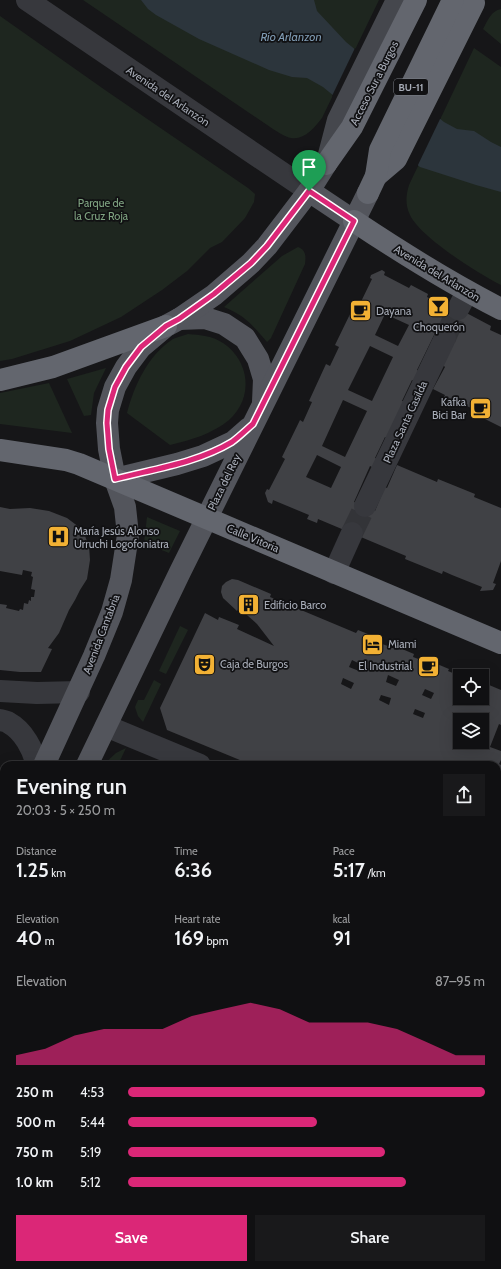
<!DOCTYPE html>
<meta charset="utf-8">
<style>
body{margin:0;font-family:Cabin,sans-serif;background:#19191b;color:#f1f3f6;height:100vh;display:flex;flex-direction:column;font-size:15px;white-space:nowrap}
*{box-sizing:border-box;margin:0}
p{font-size:13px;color:#9c9d9f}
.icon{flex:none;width:22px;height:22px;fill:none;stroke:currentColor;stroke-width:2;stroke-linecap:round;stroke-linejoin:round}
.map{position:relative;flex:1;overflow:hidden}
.drawer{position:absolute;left:0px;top:761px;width:501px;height:508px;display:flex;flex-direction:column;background:#101012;border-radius:12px 12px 0 0;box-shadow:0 4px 16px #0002,0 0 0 1px #303032}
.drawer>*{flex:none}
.tools{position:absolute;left:453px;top:669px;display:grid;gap:8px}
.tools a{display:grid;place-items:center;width:36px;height:36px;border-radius:0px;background:#101012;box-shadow:0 4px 16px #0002,0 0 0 1px #303032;font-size:20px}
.pin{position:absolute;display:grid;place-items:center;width:34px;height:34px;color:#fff;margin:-41px -17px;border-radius:50% 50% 50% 0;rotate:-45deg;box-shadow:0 0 4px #0007}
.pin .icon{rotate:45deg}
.round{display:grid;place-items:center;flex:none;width:42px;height:42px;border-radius:0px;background:#19191b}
.headline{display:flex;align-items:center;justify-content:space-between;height:68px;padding:0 16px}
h1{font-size:22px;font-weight:600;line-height:30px}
.stats{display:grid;grid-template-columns:repeat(3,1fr);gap:6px;height:68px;padding:4px 16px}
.stats div{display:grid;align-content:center}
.stats b{font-size:20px;font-weight:600}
.stats small{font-size:11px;font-weight:400}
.stats p{font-size:11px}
.chart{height:112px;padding:8px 16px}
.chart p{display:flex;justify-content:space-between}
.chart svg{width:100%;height:72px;margin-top:4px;fill:#db2777;opacity:.7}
.button{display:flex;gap:8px;margin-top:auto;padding:8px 16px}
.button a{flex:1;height:46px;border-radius:0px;background:#db2777;color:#fff;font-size:16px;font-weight:600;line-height:46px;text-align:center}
.button a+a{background:#19191b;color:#f1f3f6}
ul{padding:0 16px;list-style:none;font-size:13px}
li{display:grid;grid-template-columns:64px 48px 1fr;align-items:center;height:30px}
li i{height:10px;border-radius:5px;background:#db2777}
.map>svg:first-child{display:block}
.green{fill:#1e261f}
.water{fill:#2c353c}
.pier{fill:#161618}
.building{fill:#404145;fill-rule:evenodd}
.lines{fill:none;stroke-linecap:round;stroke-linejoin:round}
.street-tunnel{stroke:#333438;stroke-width:22;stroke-dasharray:22 11;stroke-linecap:butt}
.lane{stroke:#37383d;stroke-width:13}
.street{stroke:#37383d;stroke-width:22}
.secondary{stroke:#45474d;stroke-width:22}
.primary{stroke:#53555c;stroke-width:22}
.highway{stroke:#63666e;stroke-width:22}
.route-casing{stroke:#fff;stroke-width:8}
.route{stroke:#db2777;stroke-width:5}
.labels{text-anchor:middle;stroke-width:3.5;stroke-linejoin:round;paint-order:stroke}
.shield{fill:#111113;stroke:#7b7e86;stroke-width:1}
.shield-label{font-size:10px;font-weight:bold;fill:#a8adb8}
.street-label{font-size:11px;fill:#a8adb8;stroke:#111113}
.park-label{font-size:11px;fill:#7fa381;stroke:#111113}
.poi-label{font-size:11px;fill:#a8adb8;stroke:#111113;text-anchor:start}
.water-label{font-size:12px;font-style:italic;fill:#7f9bb3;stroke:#111113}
</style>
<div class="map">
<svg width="501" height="1269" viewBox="0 0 501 1269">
<rect width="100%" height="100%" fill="#161618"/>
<g class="green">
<path d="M83 0H379L322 118C314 128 305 140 291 138 285 137 278 132 273 129Z"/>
<path d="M501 9V44L483 29C488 20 491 11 501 9Z"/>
<polygon points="0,16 105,90 248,188 255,194 254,202 245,218 222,242 210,248 187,271 162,290 121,317 70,341 12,359 0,361"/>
<path d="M474 48 501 67V285C479 274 420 237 410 215 405 205 406 195 409 185Z"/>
<path d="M298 247C306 250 306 256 305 264L271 338 267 342C252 325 246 316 224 307L282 256Z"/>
<path d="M188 334C200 335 213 336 223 343 250 361 254 398 229 420 212 434 191 440 170 445L127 413C134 386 148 355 173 339 177 337 183 336 188 334Z"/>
<polygon points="106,368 94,393 91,415 84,416 67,379"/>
<polygon points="49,383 72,433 0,424 0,393"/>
<polygon points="147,517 180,531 169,553 144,543"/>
<polygon points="180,626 188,630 166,674 159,671"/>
<polygon points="154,680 161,684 143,722 138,716 135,707 138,700 144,700"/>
<polygon points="126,748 118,765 103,765 116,753"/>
</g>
<polygon class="water" points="141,0 314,0 317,11 346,42 444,122 457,129 474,131 491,142 501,147 501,192 476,185 420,167 323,87 307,78 292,77 269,70 199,39 156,15 148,9"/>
<polygon class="pier" points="355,48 441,117 417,167 332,96"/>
<g class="building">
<path d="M382 270 385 272 384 275 409 288 411 285 428 294 427 297 455 312 457 308 491 326 490 330 501 335V427L471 412 473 409 453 399 451 401 444 397 445 395 433 389 445 367 443 365 454 343 435 333 417 370 419 371 414 381 412 380 402 401 406 402 388 439 385 437 375 458 378 459 374 468 370 466 354 502 375 511 385 487 387 488 397 465 437 482 438 479 475 494 474 497 501 508V561L493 583 496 584 493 590 480 591 482 587 452 575 443 571 442 574 405 559 406 556 318 519 317 523 307 519 309 515 273 500 272 504 268 502 265 493 267 489 269 490 285 459 282 457 300 420 303 422 312 402 309 401 326 364 330 366 339 347 335 345 352 310 356 312 372 279 370 278 371 275ZM385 314 409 325 398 346 375 335ZM370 346 393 357 372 401 348 390ZM343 400 367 411 345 457 322 446ZM317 455 341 467 331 488 306 477Z"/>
<polygon points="0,507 10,509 30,508 49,511 67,518 79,527 85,536 89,546 90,560 87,579 80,590 75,600 69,610 59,633 48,648 52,649 41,672 20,672 0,670 0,604 7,605 6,608 19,611 20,609 23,610 24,603 28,604 29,600 31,601 31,597 34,597 35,590 31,589 33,577 31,576 32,572 23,570 22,575 0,571"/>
<path d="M232 579 238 580 271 594 270 597 356 633 358 630 378 638 377 642 393 648 395 646 414 654 413 657 429 663 430 661 449 669 448 671 460 676V698H482V682L501 690V725L499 724 490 747 501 751V760L499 764 501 765V862L497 861V765H252L167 730 160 708 205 613 218 620 219 617 239 625 237 629 274 646 257 624 239 608 237 611 223 598 221 592 222 586 226 582ZM352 660 362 665 359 671 349 667ZM388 675 399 680 396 686 386 682ZM343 678 354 683 351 689 341 684ZM425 689 434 693 431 699 422 695ZM381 695 391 698 389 705 379 700ZM415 709 425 713 423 718 413 714ZM460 720H482V742H467L464 750 452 745 457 735 460 736Z"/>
<polygon points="497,913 501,914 501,952 497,962"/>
<polygon points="4,1040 4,1103 3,1103 0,1108 0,1048"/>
<polygon points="497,1098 501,1099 501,1158 497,1156"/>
<polygon points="0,1146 4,1148 4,1178 0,1176"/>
<polygon points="497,1210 501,1211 501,1264 498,1269 470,1269 471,1265 497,1265"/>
<polygon points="74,1265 160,1265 170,1269 85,1269"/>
</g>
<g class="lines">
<g class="street-tunnel">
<polyline points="445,338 458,309"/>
<polyline points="352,533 365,506"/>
</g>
<polyline class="lane" points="392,1265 398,1269"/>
<g class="street">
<polyline points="27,0 309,191"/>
<polyline points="458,309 467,292"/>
<polyline points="365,506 445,338"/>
<polyline points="334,573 352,533"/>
<polyline points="0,691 37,693 79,692"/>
<path d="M0 720C3 721 7 721 9 723 24 731 33 750 37 765"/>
<polyline points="106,726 200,765"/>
<polyline points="497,889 501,890"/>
<polyline points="0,997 4,999"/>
<polyline points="497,1179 501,1181"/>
<polyline points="215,1265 226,1269"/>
<polyline points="336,1269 336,1265"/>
</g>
<polyline class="secondary" points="327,162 338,120 397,0"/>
<g class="primary">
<polyline points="309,191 354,221"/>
<polyline points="179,319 205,318 224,324 245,338 258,359 264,379 263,402"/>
<polyline points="115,479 177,464 203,456 233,442 249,428"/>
<polyline points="44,765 94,656 112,612 121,580 128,535 125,507 115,479 109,449 107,423 108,410 115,387 126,367 141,347 166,326 179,319 214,295 251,263 267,246 309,191 326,164"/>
<polyline points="87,765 180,572 368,193"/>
<polyline points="0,855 4,846"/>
<polyline points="0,941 4,933"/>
</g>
<g class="highway">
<polyline points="326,164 352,127 416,0"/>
<polyline points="376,176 396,159 474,3"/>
<polyline points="368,193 376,176 380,150 453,0"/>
<path d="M354 221C402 253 450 283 501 309"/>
<polyline points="0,380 53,367 166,326"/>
<polyline points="0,450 66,460 79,464 501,643"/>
</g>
</g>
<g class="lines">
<defs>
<path id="route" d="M309 191 354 221 253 424C246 430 239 437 232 442 197 463 154 469 115 479L109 449 107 423 108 410 115 387 126 367 141 347 166 326 179 319 214 294 251 263 267 246Z"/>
</defs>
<use href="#route" class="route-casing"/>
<use href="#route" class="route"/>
</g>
<defs>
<symbol id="bar-square" viewBox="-11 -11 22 22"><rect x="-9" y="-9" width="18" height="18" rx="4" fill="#f2b134" stroke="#111113"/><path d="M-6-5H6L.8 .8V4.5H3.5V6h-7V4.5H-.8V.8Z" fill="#111"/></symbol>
<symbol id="cafe-square" viewBox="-11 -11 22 22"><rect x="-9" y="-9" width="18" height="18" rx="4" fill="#f2b134" stroke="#111113"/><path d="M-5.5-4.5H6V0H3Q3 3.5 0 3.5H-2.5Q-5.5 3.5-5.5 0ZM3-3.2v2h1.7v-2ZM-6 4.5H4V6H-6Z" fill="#111"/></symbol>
<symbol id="hospital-square" viewBox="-11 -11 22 22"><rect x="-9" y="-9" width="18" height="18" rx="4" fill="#f2b134" stroke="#111113"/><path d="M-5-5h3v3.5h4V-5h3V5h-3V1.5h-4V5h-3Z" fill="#111"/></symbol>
<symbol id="building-square" viewBox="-11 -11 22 22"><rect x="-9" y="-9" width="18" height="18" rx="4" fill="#f2b134" stroke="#111113"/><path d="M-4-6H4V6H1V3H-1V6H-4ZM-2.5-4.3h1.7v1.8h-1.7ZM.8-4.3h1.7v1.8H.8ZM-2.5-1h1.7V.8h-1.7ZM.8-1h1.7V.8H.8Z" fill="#111"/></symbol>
<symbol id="hotel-square" viewBox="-11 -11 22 22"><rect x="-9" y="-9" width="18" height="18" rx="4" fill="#f2b134" stroke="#111113"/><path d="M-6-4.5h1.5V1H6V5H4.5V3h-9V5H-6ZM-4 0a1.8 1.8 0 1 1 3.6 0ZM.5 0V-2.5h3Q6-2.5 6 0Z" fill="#111"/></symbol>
<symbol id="theatre-square" viewBox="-11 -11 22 22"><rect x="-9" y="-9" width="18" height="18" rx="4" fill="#f2b134" stroke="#111113"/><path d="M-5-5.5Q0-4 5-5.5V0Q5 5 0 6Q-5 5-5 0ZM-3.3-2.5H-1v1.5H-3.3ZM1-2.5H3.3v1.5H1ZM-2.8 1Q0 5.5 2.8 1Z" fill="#111"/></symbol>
</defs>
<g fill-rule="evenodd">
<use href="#bar-square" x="426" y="294" width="25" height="25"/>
<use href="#cafe-square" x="348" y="298" width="25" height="25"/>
<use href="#cafe-square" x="468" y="396" width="25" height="25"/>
<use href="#hospital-square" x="46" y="524" width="25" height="25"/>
<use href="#building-square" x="236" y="592" width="25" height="25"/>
<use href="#hotel-square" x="360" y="632" width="25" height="25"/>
<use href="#theatre-square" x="192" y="652" width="25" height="25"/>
<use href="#cafe-square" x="416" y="654" width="25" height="25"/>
</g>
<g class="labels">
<rect class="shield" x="394" y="79" width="34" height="16" rx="3"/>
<g class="shield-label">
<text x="411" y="91">BU-11</text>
</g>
<g class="street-label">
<text transform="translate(374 83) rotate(-63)" y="4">Acceso Sur a Burgos</text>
<text transform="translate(168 96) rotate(34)" y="4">Avenida del Arlanzón</text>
<text transform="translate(437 273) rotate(31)" y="4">Avenida del Arlanzón</text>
<text transform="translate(405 422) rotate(-65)" y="4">Plaza Santa Casilda</text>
<text transform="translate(224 482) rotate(-64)" y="4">Plaza del Rey</text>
<text transform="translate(253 538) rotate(23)" y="4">Calle Vitoria</text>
<text transform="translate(101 634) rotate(-69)" y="4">Avenida Cantabria</text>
</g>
<g class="park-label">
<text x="101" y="207">Parque de<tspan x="101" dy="13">la Cruz Roja</tspan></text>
</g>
<g class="poi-label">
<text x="376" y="315">Dayana</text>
<text x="439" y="331" text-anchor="middle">Choquerón</text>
<text x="466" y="406" text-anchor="end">Kafka<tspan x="466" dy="13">Bici Bar</tspan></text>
<text x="74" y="535">María Jesús Alonso<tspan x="74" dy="13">Urruchi Logofoniatra</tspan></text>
<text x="264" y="609">Edificio Barco</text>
<text x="388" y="648">Miami</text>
<text x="220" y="668">Caja de Burgos</text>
<text x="412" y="670" text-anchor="end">El Industrial</text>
</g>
<g class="water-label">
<text x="291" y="41">Río Arlanzon</text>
</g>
</g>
</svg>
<div class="tools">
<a><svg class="icon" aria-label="locate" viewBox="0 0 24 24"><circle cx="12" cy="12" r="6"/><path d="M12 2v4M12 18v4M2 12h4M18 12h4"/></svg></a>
<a><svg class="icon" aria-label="layers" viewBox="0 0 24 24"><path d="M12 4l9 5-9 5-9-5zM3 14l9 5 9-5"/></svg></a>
</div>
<div class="pin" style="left:309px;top:191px;background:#1e9e55"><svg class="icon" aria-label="arrive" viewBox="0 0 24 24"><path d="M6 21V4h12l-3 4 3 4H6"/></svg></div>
<section class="drawer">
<div class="headline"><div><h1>Evening run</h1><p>20:03 · 5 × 250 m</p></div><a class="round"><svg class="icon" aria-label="share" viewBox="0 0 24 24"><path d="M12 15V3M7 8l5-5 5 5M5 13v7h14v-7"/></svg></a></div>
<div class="stats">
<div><p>Distance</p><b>1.25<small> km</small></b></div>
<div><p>Time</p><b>6:36</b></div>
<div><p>Pace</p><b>5:17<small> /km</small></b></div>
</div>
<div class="stats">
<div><p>Elevation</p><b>40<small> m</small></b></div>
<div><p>Heart rate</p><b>169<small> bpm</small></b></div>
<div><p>kcal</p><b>91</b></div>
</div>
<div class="chart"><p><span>Elevation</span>87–95 m</p>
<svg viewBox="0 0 160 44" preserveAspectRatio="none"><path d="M0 44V38L10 34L20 26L30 22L40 22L50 22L60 14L70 10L80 6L90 10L100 18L110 18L120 18L130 22L140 30L150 38L160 38V44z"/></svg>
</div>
<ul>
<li><b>250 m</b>4:53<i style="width:100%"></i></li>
<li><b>500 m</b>5:44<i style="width:53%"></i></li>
<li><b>750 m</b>5:19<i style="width:72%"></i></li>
<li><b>1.0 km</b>5:12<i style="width:78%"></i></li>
</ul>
<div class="button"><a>Save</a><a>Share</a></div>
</section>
</div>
